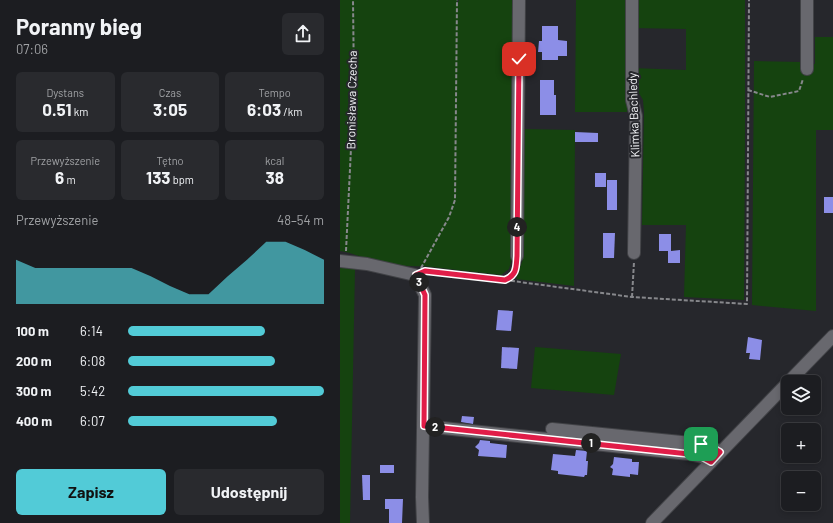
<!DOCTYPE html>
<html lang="pl">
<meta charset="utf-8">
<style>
body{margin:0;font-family:Barlow,sans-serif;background:#292a2e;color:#f1f3f6;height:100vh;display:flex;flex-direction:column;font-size:15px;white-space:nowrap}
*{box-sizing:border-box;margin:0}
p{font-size:13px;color:#a0a2a5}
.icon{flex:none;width:22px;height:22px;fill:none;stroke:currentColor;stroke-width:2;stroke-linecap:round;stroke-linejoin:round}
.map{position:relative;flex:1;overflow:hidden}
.drawer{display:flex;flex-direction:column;background:#1c1d21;width:340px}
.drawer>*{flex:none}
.controls{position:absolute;left:441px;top:375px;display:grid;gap:8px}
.controls a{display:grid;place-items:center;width:40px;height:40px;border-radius:6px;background:#1c1d21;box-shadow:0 2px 6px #0003,0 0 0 1px #3a3b3f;font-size:20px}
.pin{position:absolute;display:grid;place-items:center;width:34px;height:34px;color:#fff;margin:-17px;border-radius:8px;box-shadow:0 2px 6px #0006}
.km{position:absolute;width:20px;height:20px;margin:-10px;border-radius:50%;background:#222;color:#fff;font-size:11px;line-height:20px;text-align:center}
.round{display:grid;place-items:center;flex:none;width:42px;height:42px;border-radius:6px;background:#292a2e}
.head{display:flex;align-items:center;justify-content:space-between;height:68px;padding:0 16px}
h1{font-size:22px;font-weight:700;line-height:30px}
.stats{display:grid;grid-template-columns:repeat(3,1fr);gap:6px;height:68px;padding:4px 16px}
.stats div{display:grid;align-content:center;border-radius:6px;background:#292a2e;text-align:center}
.stats b{font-size:17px;font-weight:700}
.stats small{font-size:11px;font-weight:400}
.stats p{font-size:11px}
.chart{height:112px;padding:8px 16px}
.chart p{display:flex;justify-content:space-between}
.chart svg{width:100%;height:72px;margin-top:4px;fill:#52cbd7;opacity:.7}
.primary-button{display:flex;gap:8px;margin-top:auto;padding:8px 16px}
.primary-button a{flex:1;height:46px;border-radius:6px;background:#52cbd7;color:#111;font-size:16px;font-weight:700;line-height:46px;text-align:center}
.primary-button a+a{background:#292a2e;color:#f1f3f6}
ul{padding:0 16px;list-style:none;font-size:13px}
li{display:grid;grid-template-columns:64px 48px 1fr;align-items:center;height:30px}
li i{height:10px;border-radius:5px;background:#52cbd7}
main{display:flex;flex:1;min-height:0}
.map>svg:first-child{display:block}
.green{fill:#15430f}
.building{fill:#8c8ee7}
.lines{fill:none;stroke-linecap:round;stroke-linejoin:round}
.minor-casing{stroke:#414246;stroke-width:14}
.path{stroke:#87888c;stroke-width:2;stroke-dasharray:4 2;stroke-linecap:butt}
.minor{stroke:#68686e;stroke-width:12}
.route-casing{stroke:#fff;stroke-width:8}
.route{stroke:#e11d48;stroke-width:5}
.labels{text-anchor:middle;stroke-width:4;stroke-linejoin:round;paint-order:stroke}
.street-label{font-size:12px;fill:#f4f5f8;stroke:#26272c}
</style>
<main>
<section class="drawer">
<div class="head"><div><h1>Poranny bieg</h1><p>07:06</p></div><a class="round"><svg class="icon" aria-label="share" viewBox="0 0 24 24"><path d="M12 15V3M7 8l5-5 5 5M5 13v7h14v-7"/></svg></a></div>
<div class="stats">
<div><p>Dystans</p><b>0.51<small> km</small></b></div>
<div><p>Czas</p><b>3:05</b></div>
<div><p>Tempo</p><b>6:03<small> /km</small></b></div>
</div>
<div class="stats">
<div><p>Przewyższenie</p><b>6<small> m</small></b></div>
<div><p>Tętno</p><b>133<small> bpm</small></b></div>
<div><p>kcal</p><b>38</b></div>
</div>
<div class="chart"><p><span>Przewyższenie</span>48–54 m</p>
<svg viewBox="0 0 160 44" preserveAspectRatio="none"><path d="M0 44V17L10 22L20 22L30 22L40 22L50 22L60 22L70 27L80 33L90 38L100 38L110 27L120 17L130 6L140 6L150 11L160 17V44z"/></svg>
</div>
<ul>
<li><b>100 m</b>6:14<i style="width:70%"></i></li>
<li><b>200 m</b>6:08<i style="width:75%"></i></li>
<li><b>300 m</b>5:42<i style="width:100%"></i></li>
<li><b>400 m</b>6:07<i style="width:76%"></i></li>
</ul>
<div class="primary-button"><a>Zapisz</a><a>Udostępnij</a></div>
</section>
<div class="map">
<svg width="493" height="523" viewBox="0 0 493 523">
<rect width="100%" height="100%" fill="#26272c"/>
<g class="green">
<path d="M0 0H117V5L119 0H173L172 258 169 269 161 275 83 266C66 267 44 264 27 259 18 256 10 252 0 251Z"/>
<polygon points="236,0 288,0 289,86 287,112 235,112"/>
<polygon points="292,0 405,0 405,131 404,300 344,297 346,225 302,225 304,112 303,100 297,90 292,68 346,70 346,29 292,28"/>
<polygon points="475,37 493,37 493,130 476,130 476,311 412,305 414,61 462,62 475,64"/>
<polygon points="183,129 235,130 234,286 176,279 183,259"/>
<polygon points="0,267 15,269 10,523 0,523"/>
<polygon points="195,347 281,354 274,395 191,388"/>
</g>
<g class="building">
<polygon points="202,26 218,26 218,40 227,41 227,56 218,56 218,60 202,60 202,52 198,52 199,41 202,41"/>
<polygon points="200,80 214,80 214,95 216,95 216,115 200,115"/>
<polygon points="235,132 258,133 258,142 235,142"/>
<rect x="255" y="173" width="11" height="14"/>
<rect x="267" y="180" width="10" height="30"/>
<rect x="484" y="197" width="9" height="16"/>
<polygon points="263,233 275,233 274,258 263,258"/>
<polygon points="319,234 331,234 331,251 340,250 340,263 328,263 328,251 319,251"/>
<polygon points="158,310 173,311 171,331 156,330"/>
<polygon points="408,337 422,340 420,360 409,359 410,353 406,353"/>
<polygon points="162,347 179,348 177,369 161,368"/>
<polygon points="122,416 134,417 133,424 121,422"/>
<polygon points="140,440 150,441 150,443 167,445 166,458 138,456 139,450 135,447 139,443"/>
<polygon points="236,450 247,451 246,461 248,461 247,475 245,475 244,477 218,474 218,471 211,470 213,454 235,456"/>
<polygon points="274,457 292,459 292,462 299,462 298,475 290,474 290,477 272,475 273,469 270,467 273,464"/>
<rect x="40" y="465" width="14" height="8"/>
<polygon points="22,475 30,475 30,500 23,500"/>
<polygon points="45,499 63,499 62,523 49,523 49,509 45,509"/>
</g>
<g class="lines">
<defs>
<g id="minor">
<polyline points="292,0 292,100 296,116 294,253"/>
<polyline points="467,69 467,0"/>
<polyline points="177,256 179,0"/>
<polyline points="0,261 27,264 75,275 85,295 82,497 83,523"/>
<polyline points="84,426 349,454 362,457 371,462"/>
<polyline points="212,429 361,444 373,448 380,452"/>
<polyline points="312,523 493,336"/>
</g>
</defs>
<use href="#minor" class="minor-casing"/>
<g class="path">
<polyline points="408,90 430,97 459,91 463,79"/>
<polyline points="6,251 14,87 13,0"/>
<polyline points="81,268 109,217 115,200 117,0"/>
<polyline points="86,271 165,280 172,277 176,267"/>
<polyline points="165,280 292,297 407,304 409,0"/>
<polyline points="292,297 294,262"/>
</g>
<use href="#minor" class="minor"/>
</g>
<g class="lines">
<defs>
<path id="route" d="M179 59 177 256C176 268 177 275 165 280L85 271 76 275 85 295 84 426 349 454 362 457 371 462 380 452 373 448 361 444"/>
</defs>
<use href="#route" class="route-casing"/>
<use href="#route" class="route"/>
</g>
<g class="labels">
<g class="street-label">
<text transform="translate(12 100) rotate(-89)" y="4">Bronisława Czecha</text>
<text transform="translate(294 115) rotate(-92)" y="4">Klimka Bachledy</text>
</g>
</g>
</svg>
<div class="controls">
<a><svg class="icon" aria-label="layers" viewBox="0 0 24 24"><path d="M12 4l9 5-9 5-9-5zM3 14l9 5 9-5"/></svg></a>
<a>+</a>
<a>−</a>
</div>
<div class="pin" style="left:361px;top:444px;background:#1e9e55"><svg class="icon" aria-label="arrive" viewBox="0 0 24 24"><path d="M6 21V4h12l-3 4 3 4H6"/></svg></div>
<div class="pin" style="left:179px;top:59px;background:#d93025"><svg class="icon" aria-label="check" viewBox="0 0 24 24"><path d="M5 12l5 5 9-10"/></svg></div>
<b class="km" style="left:251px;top:443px">1</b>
<b class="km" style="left:95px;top:427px">2</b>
<b class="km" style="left:79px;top:282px">3</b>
<b class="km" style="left:177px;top:227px">4</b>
</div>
</main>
